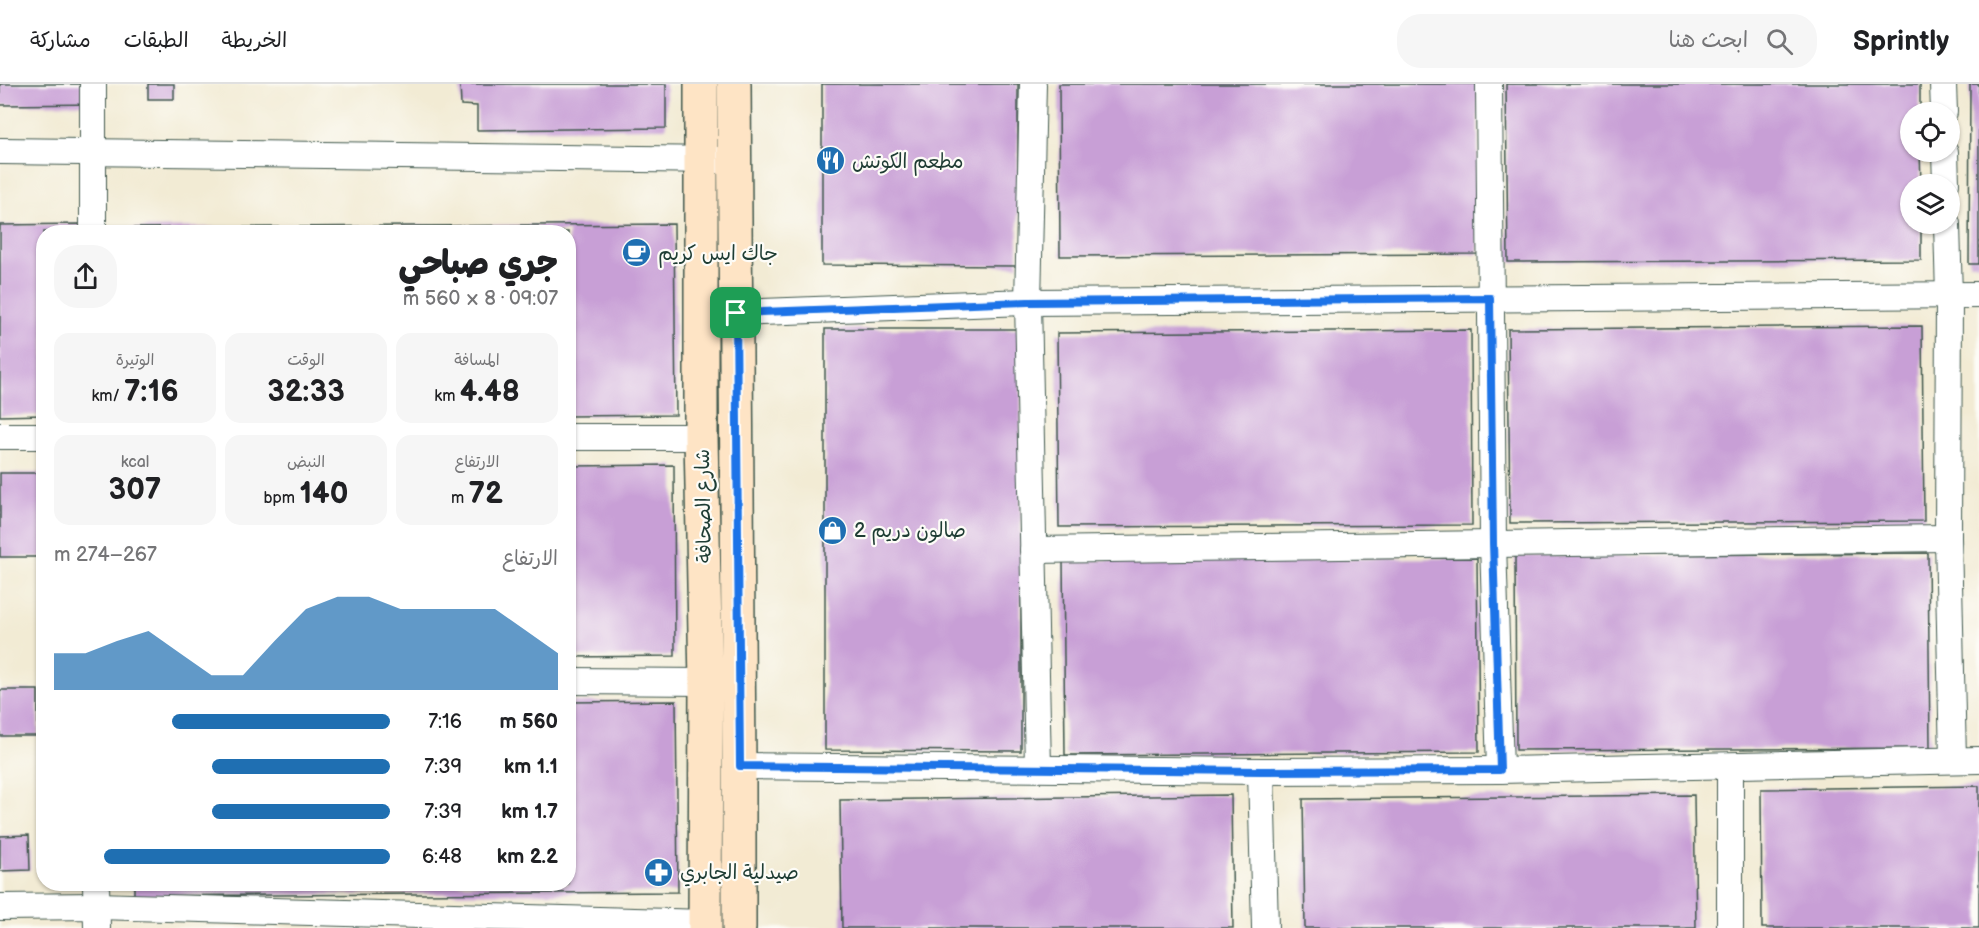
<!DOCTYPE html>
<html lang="ar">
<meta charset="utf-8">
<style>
body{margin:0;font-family:"Balsamiq Sans","Playpen Sans Arabic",sans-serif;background:#f6f6f6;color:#202124;direction:rtl;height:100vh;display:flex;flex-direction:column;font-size:22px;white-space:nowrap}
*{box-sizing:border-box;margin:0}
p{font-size:20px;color:#757577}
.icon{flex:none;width:33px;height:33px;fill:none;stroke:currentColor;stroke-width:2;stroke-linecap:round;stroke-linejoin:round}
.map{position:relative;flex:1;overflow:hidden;direction:ltr}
.details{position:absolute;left:36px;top:141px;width:540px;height:666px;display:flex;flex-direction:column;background:#fff;border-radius:24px;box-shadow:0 2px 4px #0004;direction:rtl}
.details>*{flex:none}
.fabs{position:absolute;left:1900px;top:18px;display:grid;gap:12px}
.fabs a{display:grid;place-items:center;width:60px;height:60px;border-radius:50%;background:#fff;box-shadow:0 2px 4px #0004;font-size:30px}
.pin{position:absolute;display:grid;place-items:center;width:51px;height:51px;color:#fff;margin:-26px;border-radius:12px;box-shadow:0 3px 9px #0006}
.round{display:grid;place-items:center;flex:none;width:63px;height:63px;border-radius:24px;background:#f6f6f6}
.overview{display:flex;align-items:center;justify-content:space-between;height:102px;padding:0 18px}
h1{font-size:33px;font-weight:800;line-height:45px}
.stats{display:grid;grid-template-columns:repeat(3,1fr);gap:9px;height:102px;padding:6px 18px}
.stats div{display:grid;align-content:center;border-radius:15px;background:#f6f6f6;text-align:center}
.stats b{font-size:30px;font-weight:800}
.stats small{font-size:16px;font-weight:400}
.stats p{font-size:16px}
.chart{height:168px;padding:12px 18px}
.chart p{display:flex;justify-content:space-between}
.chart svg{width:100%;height:108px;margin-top:6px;fill:#1f6fb2;opacity:.7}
ul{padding:0 18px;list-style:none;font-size:20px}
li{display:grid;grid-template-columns:96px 72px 1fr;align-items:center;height:45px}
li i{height:15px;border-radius:8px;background:#1f6fb2}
header{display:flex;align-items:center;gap:36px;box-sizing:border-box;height:84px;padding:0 30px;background:#fff;border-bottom:2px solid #e0e0e0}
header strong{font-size:28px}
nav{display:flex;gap:33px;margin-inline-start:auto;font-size:21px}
.search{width:420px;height:54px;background:#f6f6f6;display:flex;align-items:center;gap:15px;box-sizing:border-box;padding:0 21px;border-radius:24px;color:#757577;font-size:22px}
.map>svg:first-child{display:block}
.building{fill:#c89fd6}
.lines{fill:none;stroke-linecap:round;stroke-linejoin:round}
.minor-casing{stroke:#3f574c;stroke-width:28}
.secondary-casing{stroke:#3f574c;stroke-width:36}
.minor{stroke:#fff;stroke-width:26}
.secondary{stroke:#fee4c5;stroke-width:33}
.route-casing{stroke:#fff;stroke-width:12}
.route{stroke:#1a73e8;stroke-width:8}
.labels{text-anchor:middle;stroke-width:4.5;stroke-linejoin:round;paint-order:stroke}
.poi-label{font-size:20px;fill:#1f3d34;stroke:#fdfcf7;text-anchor:start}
.street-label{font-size:20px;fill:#1f3d34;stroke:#fdfcf7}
</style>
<header>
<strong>Sprintly</strong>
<div class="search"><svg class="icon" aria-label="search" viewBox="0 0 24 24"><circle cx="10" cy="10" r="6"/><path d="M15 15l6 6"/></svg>ابحث هنا</div>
<nav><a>الخريطة</a><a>الطبقات</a><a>مشاركة</a></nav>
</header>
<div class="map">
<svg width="1979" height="844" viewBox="0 0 1979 844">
<rect width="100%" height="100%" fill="#fdfcf7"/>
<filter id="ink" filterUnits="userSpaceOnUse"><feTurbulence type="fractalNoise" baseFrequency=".0167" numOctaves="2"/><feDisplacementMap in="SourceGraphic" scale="12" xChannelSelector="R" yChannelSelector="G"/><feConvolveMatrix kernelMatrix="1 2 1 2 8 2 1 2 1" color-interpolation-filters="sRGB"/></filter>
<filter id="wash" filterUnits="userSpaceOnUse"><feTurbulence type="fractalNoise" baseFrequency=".008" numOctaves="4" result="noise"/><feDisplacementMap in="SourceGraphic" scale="24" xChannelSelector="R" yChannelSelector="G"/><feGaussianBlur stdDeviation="1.35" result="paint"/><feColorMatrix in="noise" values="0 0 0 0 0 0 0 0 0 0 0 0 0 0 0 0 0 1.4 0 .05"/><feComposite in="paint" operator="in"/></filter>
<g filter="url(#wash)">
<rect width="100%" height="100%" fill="#f2ebd4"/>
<g id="blocks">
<g class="building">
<polygon points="0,0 103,0 103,20 0,21"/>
<rect x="148" y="0" width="26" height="15"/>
<polygon points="460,0 666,0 666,44 477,46 477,22 461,21"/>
<polygon points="822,0 1018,0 1018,182 822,181"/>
<polygon points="1059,0 1478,0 1478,170 1060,172"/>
<polygon points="1506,0 1920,0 1920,28 1911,28 1911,68 1920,68 1921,100 1911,100 1911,140 1921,140 1921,176 1508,178"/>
<polygon points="1970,0 1979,0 1979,180 1969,180"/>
<polygon points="81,140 81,148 44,148 44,331 0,332 0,141"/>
<polygon points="674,140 676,331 568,332 568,148 130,148 130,144"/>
<polygon points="1922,242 1924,437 1510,439 1508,245"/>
<polygon points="825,245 1021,245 1021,667 825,666"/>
<polygon points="1471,246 1472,441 1059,443 1057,249"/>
<polygon points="674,381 675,572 568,573 568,382"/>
<rect x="0" y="389" width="44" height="84"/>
<polygon points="1928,469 1930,664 1516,666 1515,472"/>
<polygon points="1477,474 1479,668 1065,671 1063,476"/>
<rect x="0" y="606" width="38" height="46"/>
<polygon points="676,617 678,808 134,812 134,800 568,800 568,618"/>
<polygon points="1979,702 1979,844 1762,844 1761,705"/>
<polygon points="1231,711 1233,844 842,844 840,716"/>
<polygon points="1694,711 1696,844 1305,844 1303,715"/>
<polygon points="29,751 30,786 0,787 0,752"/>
</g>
</g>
</g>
<g filter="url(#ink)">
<use href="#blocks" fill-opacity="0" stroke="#3f574c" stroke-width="1.5"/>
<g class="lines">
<defs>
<g id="minor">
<polyline points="1033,0 1028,218 1038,684"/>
<polyline points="1489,0 1493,459 1500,686"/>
<polyline points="1943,0 1944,28"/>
<polyline points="0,67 720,76"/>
<polyline points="1945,68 1946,100"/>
<polyline points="1947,140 1949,212 1948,454 1953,676"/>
<polyline points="93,148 93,0"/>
<polyline points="736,229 1028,218 1979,211"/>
<polyline points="0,352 44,352"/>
<polyline points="568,353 701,353"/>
<polyline points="1033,466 1948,454"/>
<polyline points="568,597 706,598"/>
<polyline points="739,682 1261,687 1500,686 1979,676"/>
<polyline points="1261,687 1265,844"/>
<polyline points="96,800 97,844"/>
<polyline points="0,823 97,822 706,839"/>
<polyline points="1730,844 1730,682"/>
</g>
<g id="secondary">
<polyline points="701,0 701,353 706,598 705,844"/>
<polyline points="734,0 739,682 739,844"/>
</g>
</defs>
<use href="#minor" class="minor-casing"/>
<use href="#secondary" class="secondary-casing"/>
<use href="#minor" class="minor"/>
<use href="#secondary" class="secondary"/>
</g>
</g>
<g class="lines" filter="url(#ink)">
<defs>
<polygon id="route" points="1490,214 1493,459 1500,686 1261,687 740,682 736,229 1028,218"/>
</defs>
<use href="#route" class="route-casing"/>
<use href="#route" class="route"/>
</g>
<defs>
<symbol id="restaurant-disc" viewBox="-11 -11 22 22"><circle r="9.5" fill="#1f6fb2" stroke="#fdfcf7"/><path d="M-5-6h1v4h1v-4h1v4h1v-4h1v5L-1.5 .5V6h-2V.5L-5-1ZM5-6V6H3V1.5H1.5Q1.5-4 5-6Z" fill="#fff"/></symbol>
<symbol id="cafe-disc" viewBox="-11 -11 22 22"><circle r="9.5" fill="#1f6fb2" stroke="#fdfcf7"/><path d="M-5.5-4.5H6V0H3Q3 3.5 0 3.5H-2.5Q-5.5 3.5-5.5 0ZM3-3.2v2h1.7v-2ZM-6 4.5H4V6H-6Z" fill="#fff"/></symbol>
<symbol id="shop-disc" viewBox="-11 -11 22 22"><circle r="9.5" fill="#1f6fb2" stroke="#fdfcf7"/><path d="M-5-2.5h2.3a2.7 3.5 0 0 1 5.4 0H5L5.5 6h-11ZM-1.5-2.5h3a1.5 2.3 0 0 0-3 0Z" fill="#fff"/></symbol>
<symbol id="pharmacy-disc" viewBox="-11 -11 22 22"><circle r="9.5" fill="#1f6fb2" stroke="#fdfcf7"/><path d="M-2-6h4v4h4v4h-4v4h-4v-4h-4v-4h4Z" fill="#fff"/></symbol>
</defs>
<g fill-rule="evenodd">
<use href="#restaurant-disc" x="814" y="60" width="33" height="33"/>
<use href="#cafe-disc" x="620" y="152" width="33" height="33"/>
<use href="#shop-disc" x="816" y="430" width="33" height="33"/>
<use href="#pharmacy-disc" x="642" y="772" width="33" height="33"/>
</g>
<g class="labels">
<g class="poi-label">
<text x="852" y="84">مطعم الكوتش</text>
<text x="658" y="176">جاك ايس كريم</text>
<text x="854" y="453">صالون دريم 2</text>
<text x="680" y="795">صيدلية الجابري</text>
</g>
<g class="street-label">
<text transform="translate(703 422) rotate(-91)" y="7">شارع الصحافة</text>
</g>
</g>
</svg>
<div class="fabs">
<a><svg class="icon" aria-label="locate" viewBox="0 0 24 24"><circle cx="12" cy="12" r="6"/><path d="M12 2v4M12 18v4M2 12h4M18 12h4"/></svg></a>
<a><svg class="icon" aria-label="layers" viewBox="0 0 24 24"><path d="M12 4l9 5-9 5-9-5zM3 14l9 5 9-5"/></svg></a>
</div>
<div class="pin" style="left:736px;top:229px;background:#1e9e55"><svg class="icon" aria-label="arrive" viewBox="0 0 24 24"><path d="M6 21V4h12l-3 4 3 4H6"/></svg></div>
<section class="details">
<div class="overview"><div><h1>جري صباحي</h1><p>09:07 · 8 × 560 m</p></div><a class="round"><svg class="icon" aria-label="share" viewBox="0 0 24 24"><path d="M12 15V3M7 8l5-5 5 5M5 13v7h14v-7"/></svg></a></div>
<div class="stats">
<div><p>المسافة</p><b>4.48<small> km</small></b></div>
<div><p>الوقت</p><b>32:33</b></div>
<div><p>الوتيرة</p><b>7:16<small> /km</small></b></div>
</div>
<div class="stats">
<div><p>الارتفاع</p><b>72<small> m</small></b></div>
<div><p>النبض</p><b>140<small> bpm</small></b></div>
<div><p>kcal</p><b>307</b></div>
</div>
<div class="chart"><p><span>الارتفاع</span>267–274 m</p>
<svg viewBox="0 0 160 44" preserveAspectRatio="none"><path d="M0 44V29L10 29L20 24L30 20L40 29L50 38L60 38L70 24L80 11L90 6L100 6L110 11L120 11L130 11L140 11L150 20L160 29V44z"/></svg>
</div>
<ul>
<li><b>560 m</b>7:16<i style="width:65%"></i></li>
<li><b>1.1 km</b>7:39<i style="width:53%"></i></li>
<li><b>1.7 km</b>7:39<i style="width:53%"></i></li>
<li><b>2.2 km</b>6:48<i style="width:85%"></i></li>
</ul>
</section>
</div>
